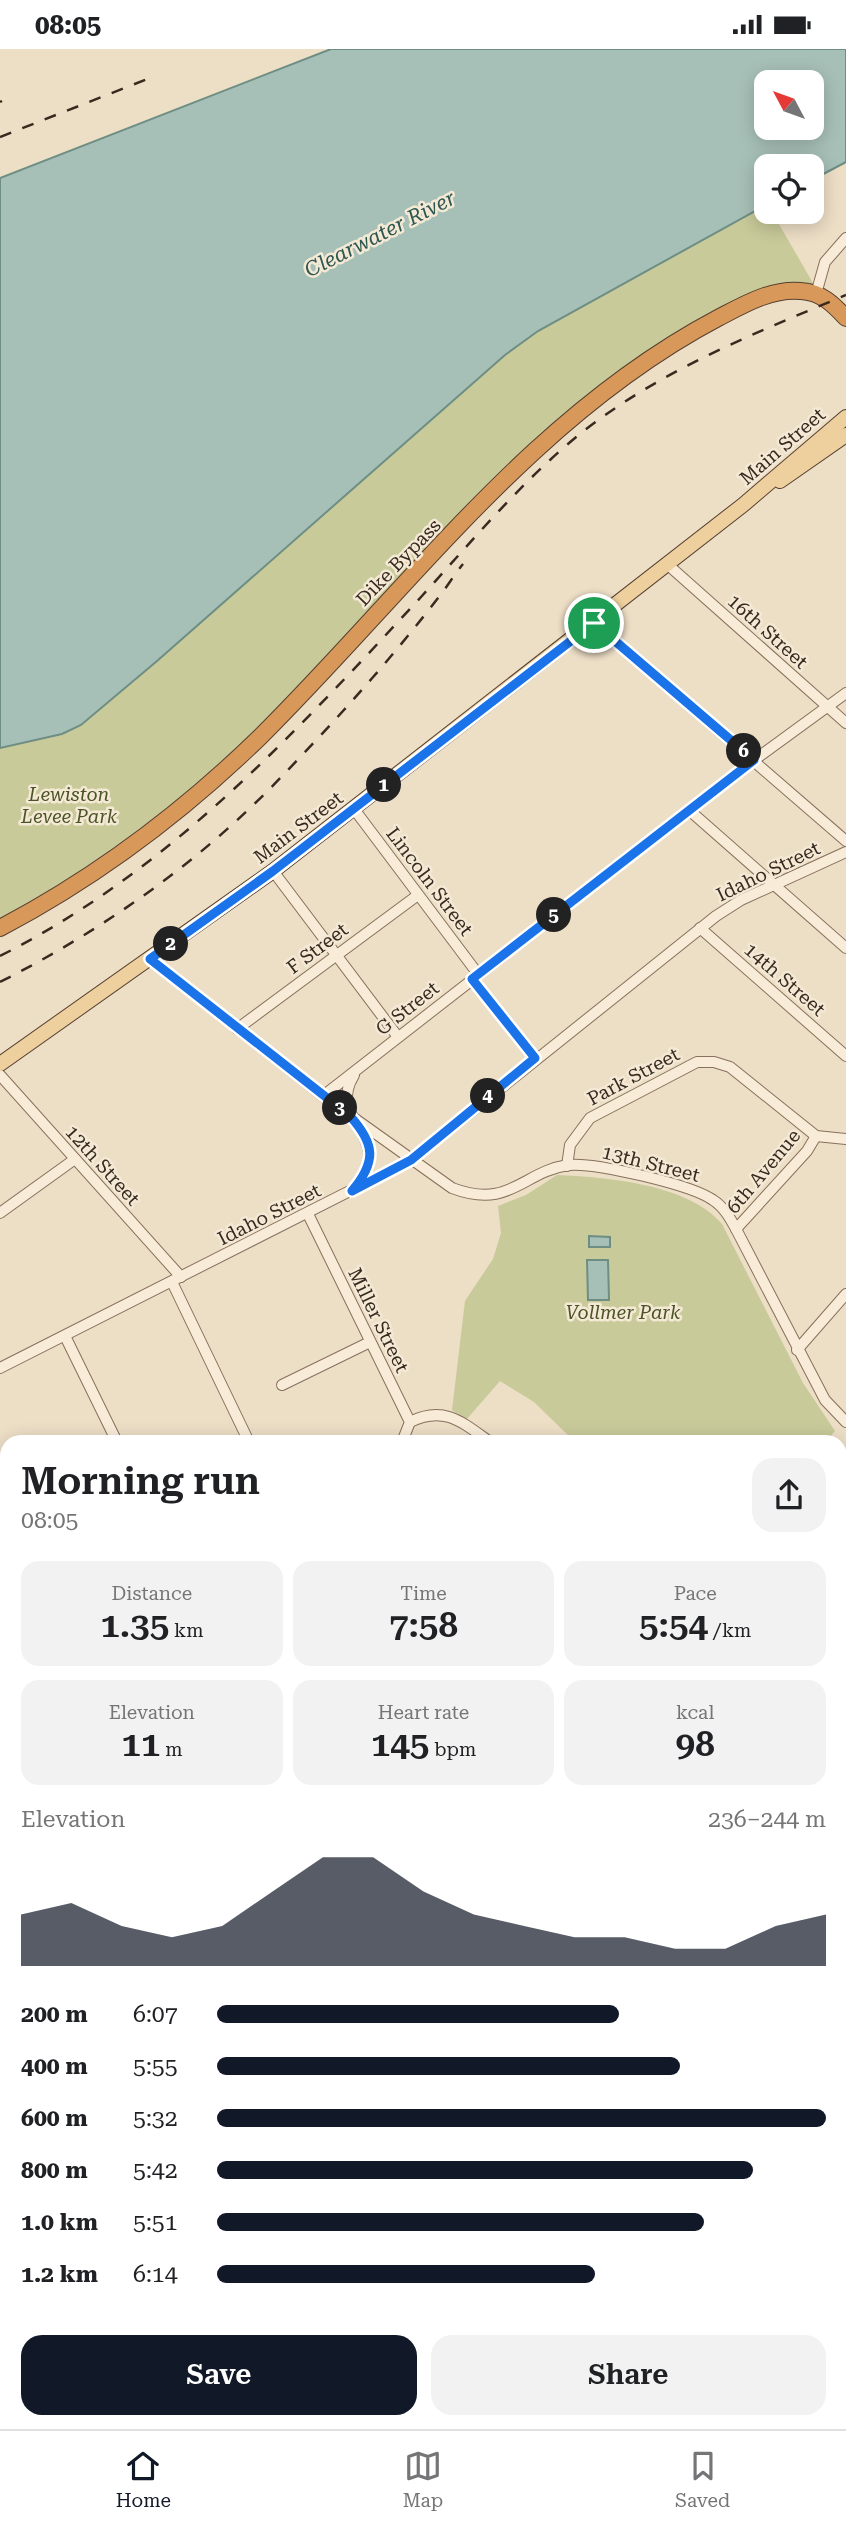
<!DOCTYPE html>
<meta charset="utf-8">
<style>
body{margin:0;font-family:"Roboto Serif",serif;background:#f2f2f2;color:#202124;height:100vh;display:flex;flex-direction:column;font-size:26px;white-space:nowrap}
*{box-sizing:border-box;margin:0}
p{font-size:23px;color:#757577}
.icon{flex:none;width:38px;height:38px;fill:none;stroke:currentColor;stroke-width:2;stroke-linecap:round;stroke-linejoin:round}
.map{position:relative;flex:1;overflow:hidden}
.sheet{position:absolute;left:0px;top:1386px;width:847px;height:994px;display:flex;flex-direction:column;background:#fff;border-radius:21px 21px 0 0;box-shadow:0 4px 18px #0003}
.sheet>*{flex:none}
.needle{width:46px;rotate:311deg}
.buttons{position:absolute;left:754px;top:21px;display:grid;gap:14px}
.buttons a{display:grid;place-items:center;width:70px;height:70px;border-radius:14px;background:#fff;box-shadow:0 4px 18px #0003;font-size:35px}
.pin{position:absolute;display:grid;place-items:center;width:60px;height:60px;color:#fff;margin:-30px;border:4px solid #fff;border-radius:50%;box-shadow:0 2px 7px #0007}
.km{position:absolute;width:35px;height:35px;margin:-18px;border-radius:50%;background:#222;color:#fff;font-size:19px;line-height:35px;text-align:center}
.round{display:grid;place-items:center;flex:none;width:74px;height:74px;border-radius:21px;background:#f2f2f2}
.head{display:flex;align-items:center;justify-content:space-between;height:119px;padding:0 21px}
h1{font-size:38px;font-weight:600;line-height:52px}
.stats{display:grid;grid-template-columns:repeat(3,1fr);gap:10px;height:119px;padding:7px 21px}
.stats div{display:grid;align-content:center;border-radius:18px;background:#f2f2f2;text-align:center}
.stats b{font-size:35px;font-weight:600}
.stats small{font-size:19px;font-weight:400}
.stats p{font-size:19px}
.chart{height:196px;padding:14px 21px}
.chart p{display:flex;justify-content:space-between}
.chart svg{width:100%;height:126px;margin-top:7px;fill:#111827;opacity:.7}
.action{display:flex;gap:14px;margin-top:auto;padding:14px 21px}
.action a{flex:1;height:80px;border-radius:21px;background:#111827;color:#fff;font-size:28px;font-weight:600;line-height:80px;text-align:center}
.action a+a{background:#f2f2f2;color:#202124}
ul{padding:0 21px;list-style:none;font-size:23px}
li{display:grid;grid-template-columns:112px 84px 1fr;align-items:center;height:52px}
li i{height:18px;border-radius:9px;background:#111827}
.status{display:flex;justify-content:space-between;align-items:center;height:49px;padding:0 35px;background:#fff;direction:ltr}
.status svg{height:19px;fill:currentColor}
.dock{display:flex;justify-content:space-around;align-items:center;height:98px;border-top:2px solid #e0e0e0;background:#fff;font-size:19px;color:#757577}
.dock a{display:grid;justify-items:center;gap:4px}
.dock .current{color:#111827}
.map>svg:first-child{display:block}
.green{fill:#c8ca9a}
.water{fill:#a7c0b7;stroke:#6e8e84;stroke-width:2;fill-rule:evenodd}
.lines{fill:none;stroke-linecap:round;stroke-linejoin:round}
.minor-casing{stroke:#87705c;stroke-width:12}
.major-casing{stroke:#553f30;stroke-width:16}
.highway-casing{stroke:#553f30;stroke-width:18}
.minor{stroke:#f8ecd9;stroke-width:10}
.major{stroke:#eed09f;stroke-width:14}
.highway{stroke:#d8985a;stroke-width:16}
.rail{stroke:#382a1f;stroke-width:2.5;stroke-dasharray:12 12;stroke-linecap:butt}
.route-casing{stroke:#fff;stroke-width:14}
.route{stroke:#1a73e8;stroke-width:9}
.labels{text-anchor:middle;stroke-width:5;stroke-linejoin:round;paint-order:stroke}
.street-label{font-size:19px;fill:#382a1f;stroke:#f4e9d5}
.park-label{font-size:19px;font-style:italic;fill:#4b5427;stroke:#f4e9d5}
.water-label{font-size:21px;font-style:italic;fill:#2f5752;stroke:#f4e9d5}
</style>
<div class="status"><b>08:05</b><svg viewBox="0 0 49 12"><path d="M0 12V9h3v3zM5 12V6h3v6zM10 12V3h3v9zM15 12V0h3v12zM26 1h20v11H26zM47 4h2v5h-2z"/></svg></div>
<div class="map">
<svg width="846" height="2380" viewBox="0 0 846 2380">
<rect width="100%" height="100%" fill="#eddec6"/>
<g class="green">
<polygon points="766,156 766,163 772,163 817,241 765,247 600,344 206,737 0,879 0,699 62,686 81,676 157,612 505,306 538,282"/>
<path d="M557 1126C605 1128 689 1135 722 1175L803 1334 835 1382 826 1393H575L534 1353 500 1332 466 1371 452 1361 465 1252 493 1210 501 1184 498 1157 526 1146Z"/>
<polygon points="0,1654 7,1660 7,1718 0,1726"/>
<polygon points="7,2203 7,2373 251,2373 246,2380 0,2380 0,2211"/>
<polygon points="365,2373 458,2373 467,2380 359,2380"/>
</g>
<g class="water">
<path d="M331 0H846V113L812 131V117H766V156L538 282 505 306 157 612 81 676 62 685 0 699V129ZM766 33H812V79H766Z"/>
<polygon points="589,1187 610,1188 610,1198 589,1198"/>
<polygon points="587,1211 608,1211 609,1251 588,1251"/>
</g>
<g class="lines">
<defs>
<g id="minor">
<polyline points="816,245 825,213 846,189"/>
<polyline points="667,515 846,674"/>
<polyline points="594,574 846,792"/>
<polyline points="354,760 478,925"/>
<polyline points="689,761 846,899"/>
<polyline points="273,822 398,988"/>
<polyline points="700,879 846,1007"/>
<path d="M150 910 323 1047 452 1139C510 1161 522 1123 568 1116 595 1113 692 1136 713 1151 724 1158 730 1169 736 1180L825 1351 846 1373"/>
<polyline points="472,930 535,1009"/>
<polyline points="237,980 418,846"/>
<polyline points="0,1026 181,1228"/>
<path d="M354 1026C325 1073 397 1085 356 1137"/>
<polyline points="323,1047 757,709 846,644"/>
<polyline points="567,1117 570,1096 590,1069 697,1013 714,1013 730,1018 816,1087 846,1090"/>
<polyline points="0,1164 75,1110"/>
<polyline points="308,1165 410,1373 402,1393"/>
<polyline points="736,1180 807,1102 816,1087"/>
<polyline points="172,1233 249,1393"/>
<polyline points="65,1287 117,1393"/>
<polyline points="797,1301 846,1245"/>
<polyline points="0,1319 411,1111 716,867 741,851 846,803"/>
<polyline points="282,1336 370,1293"/>
<path d="M410 1373C444 1356 462 1373 490 1393"/>
<polyline points="0,1471 7,1485"/>
<polyline points="840,1486 846,1479"/>
<polyline points="840,1667 846,1673"/>
<polyline points="840,1722 846,1715"/>
<polyline points="0,1735 7,1727"/>
<polyline points="0,1758 7,1764"/>
<polyline points="840,1873 846,1878"/>
<polyline points="840,1957 846,1950"/>
<polyline points="0,1974 7,1966"/>
<polyline points="0,2025 7,2032"/>
<polyline points="840,2078 846,2084"/>
<polyline points="0,2212 7,2204"/>
<polyline points="477,2373 485,2380"/>
<polyline points="712,2373 721,2380"/>
<polyline points="671,2380 678,2373"/>
<polyline points="833,2380 839,2373"/>
</g>
<g id="major">
<polyline points="780,432 846,386"/>
<polyline points="0,1015 273,822 743,456 846,368"/>
<polyline points="0,1595 7,1596"/>
<polyline points="840,2186 846,2179"/>
<polyline points="840,2303 846,2308"/>
</g>
<path id="highway" d="M0 879C95 829 183 763 260 688 407 542 532 367 718 269 743 256 772 239 801 242 821 243 833 255 846 269"/>
</defs>
<use href="#minor" class="minor-casing"/>
<use href="#major" class="major-casing"/>
<use href="#highway" class="highway-casing"/>
<use href="#minor" class="minor"/>
<use href="#major" class="major"/>
<use href="#highway" class="highway"/>
<g class="rail">
<polyline points="0,53 2,52"/>
<polyline points="0,88 155,27"/>
<path d="M0 907C169 822 294 685 421 548 472 492 522 432 581 384 661 321 753 285 846 246"/>
<path d="M0 933C105 880 204 810 285 724 338 669 391 610 438 549 447 538 454 526 463 515"/>
</g>
</g>
<g class="lines">
<defs>
<path id="route" d="M594 574 754 711 472 930 535 1009 411 1111 352 1142C377 1112 375 1095 350 1067L150 910 273 822Z"/>
</defs>
<use href="#route" class="route-casing"/>
<use href="#route" class="route"/>
</g>
<g class="labels">
<g class="street-label">
<text transform="translate(782 397) rotate(-41)" y="7">Main Street</text>
<text transform="translate(398 513) rotate(-46)" y="7">Dike Bypass</text>
<text transform="translate(768 582) rotate(42)" y="7">16th Street</text>
<text transform="translate(298 778) rotate(-37)" y="7">Main Street</text>
<text transform="translate(768 822) rotate(-26)" y="7">Idaho Street</text>
<text transform="translate(430 832) rotate(53)" y="7">Lincoln Street</text>
<text transform="translate(317 899) rotate(-37)" y="7">F Street</text>
<text transform="translate(785 930) rotate(41)" y="7">14th Street</text>
<text transform="translate(407 959) rotate(-38)" y="7">G Street</text>
<text transform="translate(633 1027) rotate(-28)" y="7">Park Street</text>
<text transform="translate(651 1114) rotate(14)" y="7">13th Street</text>
<text transform="translate(103 1116) rotate(48)" y="7">12th Street</text>
<text transform="translate(763 1122) rotate(-50)" y="7">6th Avenue</text>
<text transform="translate(269 1165) rotate(-27)" y="7">Idaho Street</text>
<text transform="translate(379 1271) rotate(64)" y="7">Miller Street</text>
</g>
<g class="park-label">
<text x="69" y="752">Lewiston<tspan x="69" dy="22">Levee Park</tspan></text>
<text x="623" y="1270">Vollmer Park</text>
</g>
<g class="water-label">
<text transform="translate(380 185) rotate(-27)" y="7">Clearwater River</text>
</g>
</g>
</svg>
<div class="buttons">
<a><svg class="needle" viewBox="-14 -14 28 28"><path d="M0-13l5 13h-10z" fill="#e53935"/><path d="M0 13l5-13h-10z" fill="#757577"/></svg></a>
<a><svg class="icon" aria-label="locate" viewBox="0 0 24 24"><circle cx="12" cy="12" r="6"/><path d="M12 2v4M12 18v4M2 12h4M18 12h4"/></svg></a>
</div>
<div class="pin" style="left:594px;top:574px;background:#1e9e55"><svg class="icon" aria-label="arrive" viewBox="0 0 24 24"><path d="M6 21V4h12l-3 4 3 4H6"/></svg></div>
<b class="km" style="left:384px;top:736px">1</b>
<b class="km" style="left:171px;top:895px">2</b>
<b class="km" style="left:340px;top:1059px">3</b>
<b class="km" style="left:488px;top:1047px">4</b>
<b class="km" style="left:554px;top:866px">5</b>
<b class="km" style="left:744px;top:702px">6</b>
<section class="sheet">
<div class="head"><div><h1>Morning run</h1><p>08:05</p></div><a class="round"><svg class="icon" aria-label="share" viewBox="0 0 24 24"><path d="M12 15V3M7 8l5-5 5 5M5 13v7h14v-7"/></svg></a></div>
<div class="stats">
<div><p>Distance</p><b>1.35<small> km</small></b></div>
<div><p>Time</p><b>7:58</b></div>
<div><p>Pace</p><b>5:54<small> /km</small></b></div>
</div>
<div class="stats">
<div><p>Elevation</p><b>11<small> m</small></b></div>
<div><p>Heart rate</p><b>145<small> bpm</small></b></div>
<div><p>kcal</p><b>98</b></div>
</div>
<div class="chart"><p><span>Elevation</span>236–244 m</p>
<svg viewBox="0 0 160 44" preserveAspectRatio="none"><path d="M0 44V26L10 22L20 30L30 34L40 30L50 18L60 6L70 6L80 18L90 26L100 30L110 34L120 34L130 38L140 38L150 30L160 26V44z"/></svg>
</div>
<ul>
<li><b>200 m</b>6:07<i style="width:66%"></i></li>
<li><b>400 m</b>5:55<i style="width:76%"></i></li>
<li><b>600 m</b>5:32<i style="width:100%"></i></li>
<li><b>800 m</b>5:42<i style="width:88%"></i></li>
<li><b>1.0 km</b>5:51<i style="width:80%"></i></li>
<li><b>1.2 km</b>6:14<i style="width:62%"></i></li>
</ul>
<div class="action"><a>Save</a><a>Share</a></div>
</section>
</div>
<nav class="dock">
<a class="current"><svg class="icon" aria-label="home" viewBox="0 0 24 24"><path d="M3 11l9-7 9 7M6 9v11h12V9"/></svg>Home</a>
<a><svg class="icon" aria-label="map" viewBox="0 0 24 24"><path d="M3 6l6-2 6 2 6-2v14l-6 2-6-2-6 2zM9 4v14M15 6v14"/></svg>Map</a>
<a><svg class="icon" aria-label="saved" viewBox="0 0 24 24"><path d="M7 4h10v16l-5-4-5 4z"/></svg>Saved</a>
</nav>
